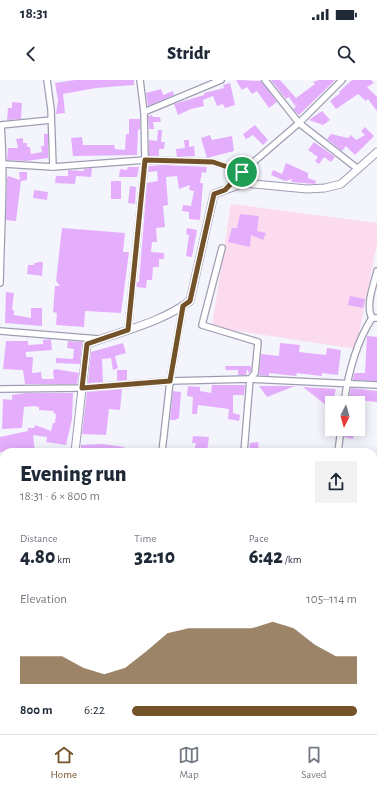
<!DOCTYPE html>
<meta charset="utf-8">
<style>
body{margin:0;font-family:"Alegreya Sans",sans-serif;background:#f2f2f3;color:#1f2937;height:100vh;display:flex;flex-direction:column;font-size:15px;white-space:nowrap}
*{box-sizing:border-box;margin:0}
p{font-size:13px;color:#747a83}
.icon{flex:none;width:22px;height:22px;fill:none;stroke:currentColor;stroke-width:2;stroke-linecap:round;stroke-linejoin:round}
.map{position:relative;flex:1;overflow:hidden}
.drawer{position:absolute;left:0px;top:368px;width:377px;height:286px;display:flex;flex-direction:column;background:#fff;border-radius:12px 12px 0 0;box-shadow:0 2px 10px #0003}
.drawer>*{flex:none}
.needle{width:26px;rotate:185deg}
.buttons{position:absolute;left:325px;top:316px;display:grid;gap:8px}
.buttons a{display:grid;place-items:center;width:40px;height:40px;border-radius:0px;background:#fff;box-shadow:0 2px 10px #0003;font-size:20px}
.pin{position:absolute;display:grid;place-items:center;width:34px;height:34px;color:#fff;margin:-17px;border:2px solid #fff;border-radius:50%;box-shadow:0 1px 4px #0007}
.round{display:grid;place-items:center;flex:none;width:42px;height:42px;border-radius:0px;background:#f2f2f3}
.head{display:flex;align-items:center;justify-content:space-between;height:68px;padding:0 20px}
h1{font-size:22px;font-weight:800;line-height:30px}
.stats{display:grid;grid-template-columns:repeat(3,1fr);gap:6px;height:68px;padding:4px 20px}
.stats div{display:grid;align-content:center}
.stats b{font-size:20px;font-weight:800}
.stats small{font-size:11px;font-weight:400}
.stats p{font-size:11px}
.chart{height:112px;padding:8px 20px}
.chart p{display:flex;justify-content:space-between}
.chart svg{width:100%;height:72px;margin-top:4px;fill:#735129;opacity:.7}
ul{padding:0 20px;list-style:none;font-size:13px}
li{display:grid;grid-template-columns:64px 48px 1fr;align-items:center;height:30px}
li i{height:10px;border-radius:5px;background:#735129}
.status{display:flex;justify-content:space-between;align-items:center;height:28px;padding:0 20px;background:#fff;direction:ltr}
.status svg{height:11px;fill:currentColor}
header{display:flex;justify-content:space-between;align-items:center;height:52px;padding:0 20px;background:#fff;font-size:18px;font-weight:800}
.tab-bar{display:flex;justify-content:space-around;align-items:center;height:56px;border-top:1px solid #e0e1e3;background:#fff;font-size:11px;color:#747a83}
.tab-bar a{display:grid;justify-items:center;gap:2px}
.tab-bar .selected{color:#735129}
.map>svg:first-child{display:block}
.green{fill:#fbdbed}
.building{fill:#e5aefd}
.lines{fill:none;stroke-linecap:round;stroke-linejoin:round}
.minor-casing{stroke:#9e9eb3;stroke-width:8}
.tertiary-casing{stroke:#9e9eb3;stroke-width:9}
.minor{stroke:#fff;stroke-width:5.5}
.tertiary{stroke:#fff;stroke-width:7}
.route-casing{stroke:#fff;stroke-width:8}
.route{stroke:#735129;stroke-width:5}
</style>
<div class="status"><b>18:31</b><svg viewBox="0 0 49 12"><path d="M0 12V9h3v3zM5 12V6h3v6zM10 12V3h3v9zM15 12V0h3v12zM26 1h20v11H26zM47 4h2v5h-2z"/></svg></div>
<header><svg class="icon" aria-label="back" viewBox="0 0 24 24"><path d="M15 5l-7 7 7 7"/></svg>Stridr<svg class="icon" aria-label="search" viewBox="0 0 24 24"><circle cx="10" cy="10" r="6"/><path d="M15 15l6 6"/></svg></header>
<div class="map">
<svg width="377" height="654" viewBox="0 0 377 654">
<rect width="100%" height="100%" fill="#f4f4fd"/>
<polygon class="green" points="231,124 377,143 377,163 356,269 212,247"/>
<g class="building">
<polygon points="75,0 134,0 134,5 96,8 63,14 65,33 56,34 58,20 55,3"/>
<polygon points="236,0 261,1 277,22 269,28 257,11 252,14 247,7 242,10"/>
<polygon points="271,0 280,0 296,18 315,4 313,2 319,0 335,0 299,35 293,29 296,27 289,17 286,19"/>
<polygon points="352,0 371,0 374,3 367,7 377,17 377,31 368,19 366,21 358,14 336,29 330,21 340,13 339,12"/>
<polygon points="230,3 235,25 225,28 223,24 217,26 213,16 203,20 204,26 191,29 178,35 174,24 204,15 204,13 224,8 223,5"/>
<polygon points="161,9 163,15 173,11 174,15 148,26 146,13"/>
<polygon points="12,22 22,23 21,39 7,40 8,28 12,28"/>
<polygon points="322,31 330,40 323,45 309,40"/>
<polygon points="152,35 153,37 160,37 161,42 153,42 154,49 149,49 148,36"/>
<polygon points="129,39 140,39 140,49 138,50 137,75 73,76 71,58 82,57 83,65 114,65 115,69 125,70 126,54 129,54"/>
<polygon points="255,45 268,60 263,65 253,55 246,59 243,54"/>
<polygon points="365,47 374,56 355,75 346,66 342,71 327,59 331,54 348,58 351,55 356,60 365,55 361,51"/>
<polygon points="158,50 162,50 161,62 165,62 164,69 159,69 159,76 149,76 149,60 157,61"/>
<polygon points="44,54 48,54 48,78 27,81 7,80 8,68 18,68 16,59 23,58 23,63 27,63 27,67 30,67 31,74 42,72 41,66 44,66"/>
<polygon points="210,55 212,60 232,56 234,71 207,78 201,58"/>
<polygon points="184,60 189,60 189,67 194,66 195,76 177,77 176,69 185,68"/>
<polygon points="314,62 335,77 331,82 324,77 319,84 315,81 318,77 308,70"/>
<polygon points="286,83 308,93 308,98 316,101 315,104 291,102 292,99 285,101 271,95 273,90 282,94"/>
<polygon points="163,85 207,87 206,93 202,92 200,103 203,103 200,140 189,139 189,132 182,131 183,125 191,126 194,111 189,110 190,105 179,109 177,96 166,97 168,125 163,126 165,147 156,148 157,162 152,162 151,172 164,173 164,179 159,179 159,187 153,187 152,200 147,200 146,208 137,207 137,202 139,202 147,103 158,101 157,91 148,92 149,86"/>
<polygon points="128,87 139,87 137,97 119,97 120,89 127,90"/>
<polygon points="92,88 91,97 76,96 75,104 55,103 56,96 68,96 68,90 84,91 84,89"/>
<polygon points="19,92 27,92 27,100 21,101 16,141 6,140 7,99 8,96 20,100"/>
<rect x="111" y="101" width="10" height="18"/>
<polygon points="130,106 136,107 135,124 128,123"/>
<polygon points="34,110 48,112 47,120 33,118"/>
<polygon points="240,134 259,136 257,151 266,153 263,160 251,155 250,167 228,162 232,148 237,148"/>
<polygon points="62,148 125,153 123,172 129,172 121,233 85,231 84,247 56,245 57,233 53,232 55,206 60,206 56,201"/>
<polygon points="187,148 197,150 192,177 186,176 189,155 186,154"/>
<polygon points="37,182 43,182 42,196 27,194 28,185 34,185 34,183 37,183"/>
<polygon points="6,212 14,213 12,230 14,230 14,235 31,238 31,228 42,228 42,246 5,243"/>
<polygon points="350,216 365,219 363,228 348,225"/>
<polygon points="367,256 377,257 377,301 353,300 354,293 365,293"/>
<polygon points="51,259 52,270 26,272 26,277 33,277 32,293 41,292 42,299 54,299 53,291 55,289 79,293 77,304 25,304 23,290 3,289 6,261 28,261 28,265 43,264 43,260"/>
<polygon points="68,261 82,262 80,284 56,283 56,278 73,279 74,269 67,268"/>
<polygon points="123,263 126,273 115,276 118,288 113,290 111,278 102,279 103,302 88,303 91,272"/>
<polygon points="280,263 300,265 299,272 326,275 327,268 341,270 338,295 322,293 322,296 297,293 296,296 269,293 269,296 259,295 261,274 279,276"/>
<polygon points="225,286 251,286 251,291 249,293 247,289 246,295 238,295 238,290 226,290"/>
<polygon points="117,290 127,290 127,300 117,301"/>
<polygon points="212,305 245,305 244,315 233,315 233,333 240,335 239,341 228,339 229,329 198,325 197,334 192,334 193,317 187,316 188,306 200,307 200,311 211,313"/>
<polygon points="259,306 295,306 267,317"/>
<polygon points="303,307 336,309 331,329"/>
<polygon points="351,308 377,311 377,322 349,319"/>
<polygon points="122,309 120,330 109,329 106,355 82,354 87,312"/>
<polygon points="173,311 181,312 179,338 175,340 170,340"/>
<polygon points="26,313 73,313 72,339 66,365 46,362 47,357 33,355 35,372 0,372 0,357 28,351 28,348 34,348 35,345 51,351 53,343 55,343 56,334 53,333 54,331 39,330 39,327 34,326 24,327 22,348 2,349 3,319 12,320 12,315"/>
<polygon points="345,349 355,349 353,359 344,357"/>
<polygon points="193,356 209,357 207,372 194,372 196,363 192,363"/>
<polygon points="258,362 259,372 249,372 250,363"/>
<polygon points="103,364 124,367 123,372 81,372 81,365"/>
</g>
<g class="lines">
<defs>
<g id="minor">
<polyline points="47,0 51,29 53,87"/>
<polyline points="265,0 299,43 358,89"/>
<polyline points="144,32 221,0"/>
<polyline points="4,84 53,87 145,80 213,82 242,92"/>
<polyline points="226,109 242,92 299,43 342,0"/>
<polyline points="222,168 202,245 258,262 255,293 250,299 244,372"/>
<path d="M0 203C1 150 5 98 1 45L51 40"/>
<path d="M372 238C365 226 374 204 377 191"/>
<polyline points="128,250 145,80 144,32 140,0"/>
<polyline points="0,251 99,259"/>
<polyline points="0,309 82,308 170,301 250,299 377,305"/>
<path d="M344 323C348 294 356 263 372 238H377"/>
<polyline points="162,372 170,301 183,226"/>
<polyline points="338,372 341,349"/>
<polyline points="0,392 4,392"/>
<polyline points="373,448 377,450"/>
<polyline points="0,474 4,474"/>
<polyline points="373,493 377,495"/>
<polyline points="0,570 4,570"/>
<polyline points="373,575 377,576"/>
<polyline points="373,638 377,637"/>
<polyline points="0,639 4,638"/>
<polyline points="149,650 149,654"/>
<polyline points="237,650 237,654"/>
<polyline points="341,650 342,654"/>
<polyline points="313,654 328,650"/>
</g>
<g id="tertiary">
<path d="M75 372 87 264C122 251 160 243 190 221L214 114 244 103 307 109 325 108 341 104 377 72"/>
<polyline points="61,650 62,654"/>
</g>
</defs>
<use href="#minor" class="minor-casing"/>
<use href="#tertiary" class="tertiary-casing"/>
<use href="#minor" class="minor"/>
<use href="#tertiary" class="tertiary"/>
</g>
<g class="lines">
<defs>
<polygon id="route" points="145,80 213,82 242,92 225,110 214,114 190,221 183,226 170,301 82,308 87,264 128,250"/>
</defs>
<use href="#route" class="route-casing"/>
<use href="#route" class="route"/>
</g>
</svg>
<div class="buttons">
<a><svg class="needle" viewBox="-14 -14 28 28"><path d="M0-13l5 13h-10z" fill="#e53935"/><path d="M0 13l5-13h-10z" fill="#747a83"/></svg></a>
</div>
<div class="pin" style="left:242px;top:92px;background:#1e9e55"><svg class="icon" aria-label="arrive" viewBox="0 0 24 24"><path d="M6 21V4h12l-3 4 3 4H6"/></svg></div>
<section class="drawer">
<div class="head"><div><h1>Evening run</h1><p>18:31 · 6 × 800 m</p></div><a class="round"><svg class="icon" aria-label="share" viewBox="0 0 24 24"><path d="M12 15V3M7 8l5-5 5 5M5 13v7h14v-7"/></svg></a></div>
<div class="stats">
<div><p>Distance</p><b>4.80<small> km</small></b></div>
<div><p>Time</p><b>32:10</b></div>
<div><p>Pace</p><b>6:42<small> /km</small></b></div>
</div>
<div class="chart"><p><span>Elevation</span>105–114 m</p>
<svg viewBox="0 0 160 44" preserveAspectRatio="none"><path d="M0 44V27L10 27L20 27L30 34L40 38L50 34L60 24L70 13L80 10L90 10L100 10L110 10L120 6L130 10L140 20L150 27L160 27V44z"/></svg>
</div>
<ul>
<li><b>800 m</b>6:22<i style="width:100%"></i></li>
</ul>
</section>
</div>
<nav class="tab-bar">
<a class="selected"><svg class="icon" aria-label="home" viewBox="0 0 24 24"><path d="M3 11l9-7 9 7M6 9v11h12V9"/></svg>Home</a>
<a><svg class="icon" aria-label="map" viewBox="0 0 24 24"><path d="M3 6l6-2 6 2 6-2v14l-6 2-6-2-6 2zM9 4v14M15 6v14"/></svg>Map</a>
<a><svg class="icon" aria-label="saved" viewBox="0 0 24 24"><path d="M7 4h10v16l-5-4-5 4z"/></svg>Saved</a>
</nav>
